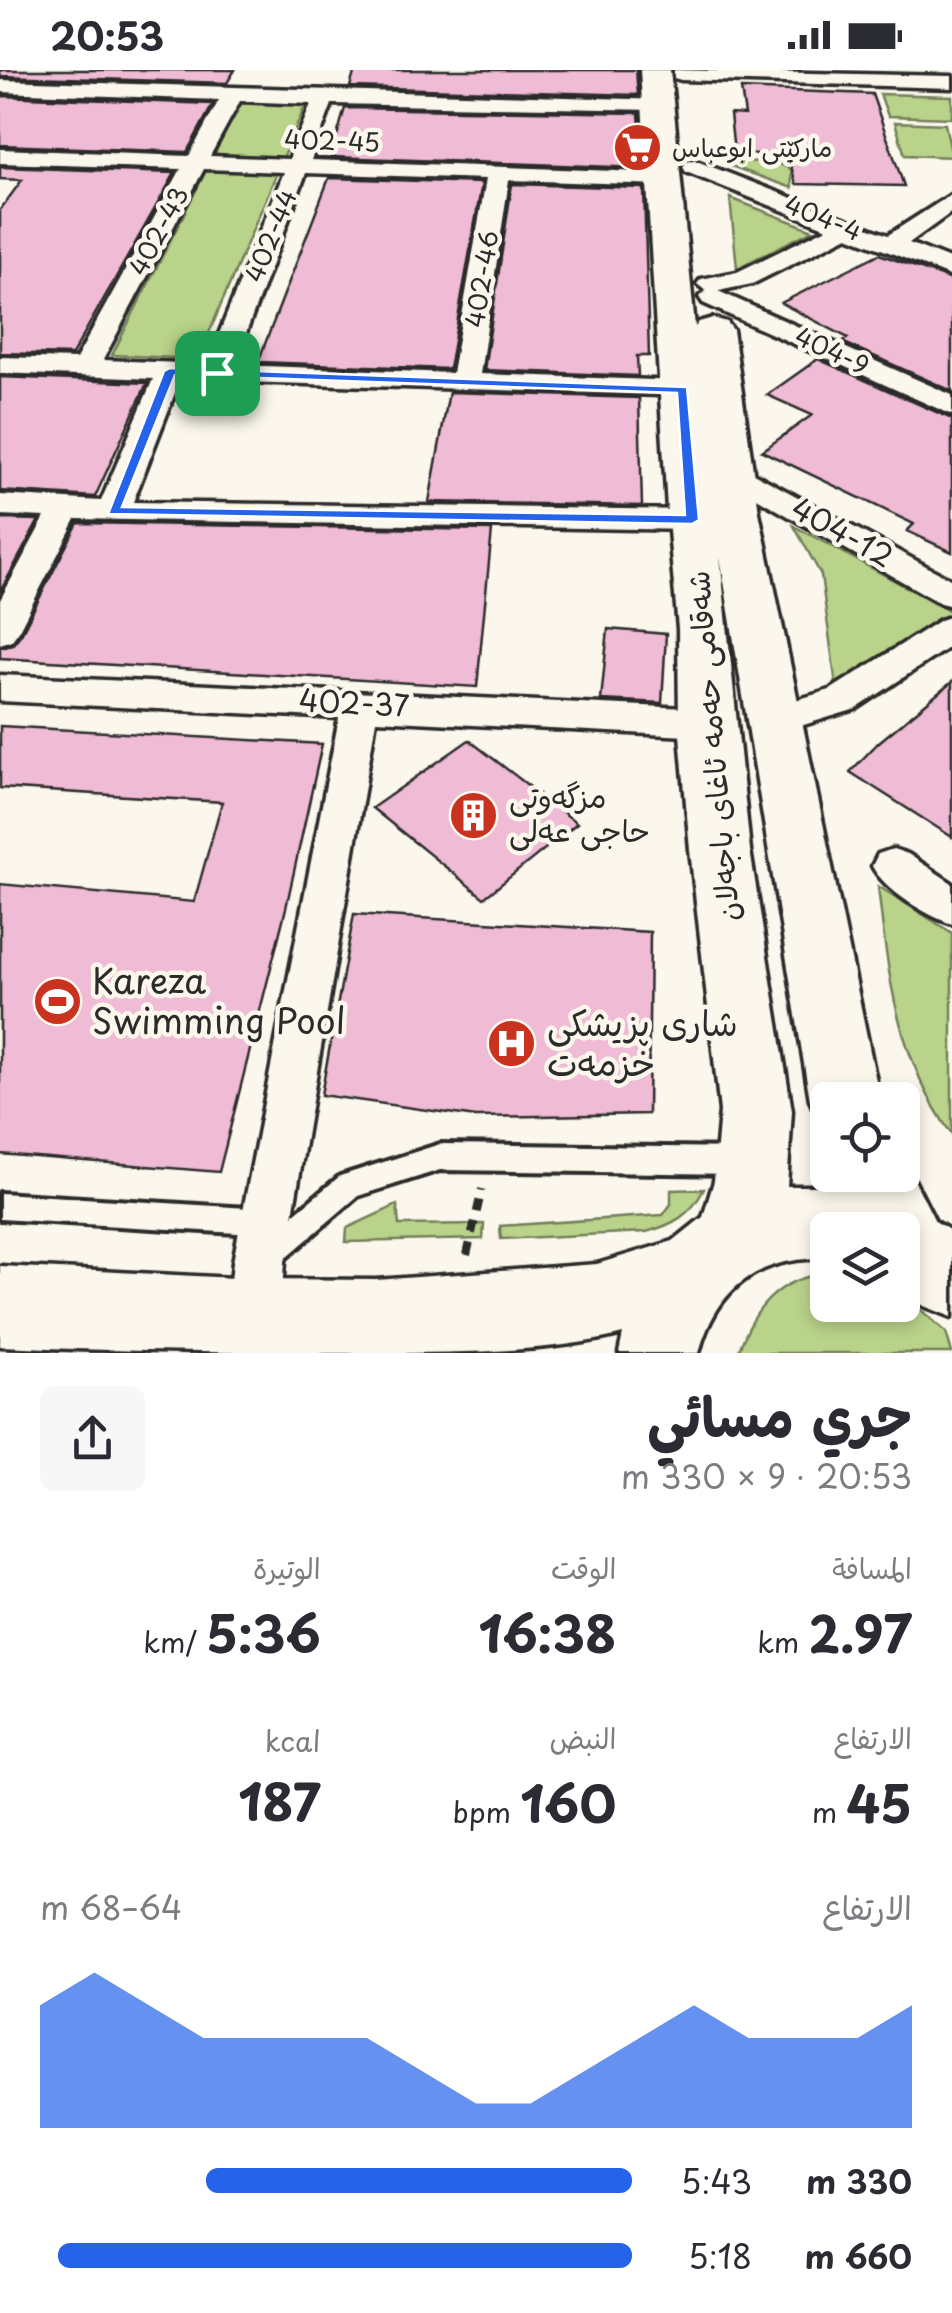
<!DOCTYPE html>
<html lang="ar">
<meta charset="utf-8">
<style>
body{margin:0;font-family:"Playpen Sans","Playpen Sans Arabic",sans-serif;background:#f7f7f7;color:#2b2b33;direction:rtl;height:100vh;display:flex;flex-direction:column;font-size:38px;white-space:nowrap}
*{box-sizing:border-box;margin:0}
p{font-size:32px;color:#7c7c81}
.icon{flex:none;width:55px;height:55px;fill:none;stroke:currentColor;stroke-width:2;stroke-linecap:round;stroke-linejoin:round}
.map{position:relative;height:1283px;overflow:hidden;direction:ltr}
.side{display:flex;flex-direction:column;background:#fff;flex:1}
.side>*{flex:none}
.tools{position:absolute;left:810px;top:1012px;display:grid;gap:20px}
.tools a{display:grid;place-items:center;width:110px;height:110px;border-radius:15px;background:#fff;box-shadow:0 5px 15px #0003;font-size:50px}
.pin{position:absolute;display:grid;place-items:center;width:85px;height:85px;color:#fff;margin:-42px;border-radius:20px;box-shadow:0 5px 15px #0006}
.round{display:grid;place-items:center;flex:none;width:105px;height:105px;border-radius:15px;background:#f7f7f7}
.head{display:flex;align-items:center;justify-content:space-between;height:170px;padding:0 40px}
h1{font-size:55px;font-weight:700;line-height:75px}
.figures{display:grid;grid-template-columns:repeat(3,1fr);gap:15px;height:170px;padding:10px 40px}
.figures div{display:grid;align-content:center}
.figures b{font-size:50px;font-weight:700}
.figures small{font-size:28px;font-weight:400}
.figures p{font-size:28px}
.chart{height:280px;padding:20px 40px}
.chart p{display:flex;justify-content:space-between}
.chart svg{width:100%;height:180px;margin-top:10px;fill:#2563eb;opacity:.7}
ul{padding:0 40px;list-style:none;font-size:32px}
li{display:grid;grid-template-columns:160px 120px 1fr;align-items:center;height:75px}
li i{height:25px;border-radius:12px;background:#2563eb}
.status{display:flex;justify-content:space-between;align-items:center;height:70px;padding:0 50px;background:#fff;direction:ltr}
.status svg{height:28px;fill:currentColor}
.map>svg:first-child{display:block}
.green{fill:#b9d38a;stroke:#727f5a;stroke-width:2.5}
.building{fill:#f0bbd5;stroke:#2b2b2b;stroke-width:2.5}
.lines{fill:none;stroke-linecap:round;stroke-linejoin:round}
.lane-casing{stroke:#2b2b2b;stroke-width:8}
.street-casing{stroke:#2b2b2b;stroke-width:7}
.secondary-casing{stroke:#2b2b2b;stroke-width:7}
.path{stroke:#2b2b2b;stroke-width:8;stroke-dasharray:12 10;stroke-linecap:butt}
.lane{fill:#fbf7ec;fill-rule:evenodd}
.street{fill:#fbf7ec;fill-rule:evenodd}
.secondary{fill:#fbf7ec;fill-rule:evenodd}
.route{fill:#2563eb;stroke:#fff;stroke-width:2.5;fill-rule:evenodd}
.labels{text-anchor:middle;stroke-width:9;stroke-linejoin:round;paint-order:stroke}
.far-street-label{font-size:25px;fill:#2b2b2b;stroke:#fbf7ec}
.far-poi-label{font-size:25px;fill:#2b2b2b;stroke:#fbf7ec;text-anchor:start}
.street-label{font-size:30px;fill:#2b2b2b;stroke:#fbf7ec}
.poi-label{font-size:30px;fill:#2b2b2b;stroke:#fbf7ec;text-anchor:start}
.near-poi-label{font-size:35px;fill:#2b2b2b;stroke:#fbf7ec;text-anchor:start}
</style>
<div class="status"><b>20:53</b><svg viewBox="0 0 49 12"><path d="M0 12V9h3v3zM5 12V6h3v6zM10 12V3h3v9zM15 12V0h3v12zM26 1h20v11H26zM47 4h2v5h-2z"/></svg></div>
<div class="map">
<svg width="952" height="1283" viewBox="0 0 952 1283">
<rect width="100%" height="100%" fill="#fbf7ec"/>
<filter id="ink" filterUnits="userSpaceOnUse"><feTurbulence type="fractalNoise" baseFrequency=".01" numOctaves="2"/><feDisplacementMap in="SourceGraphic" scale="20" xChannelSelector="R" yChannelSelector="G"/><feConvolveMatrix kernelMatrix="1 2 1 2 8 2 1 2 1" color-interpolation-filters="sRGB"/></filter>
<g filter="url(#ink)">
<g class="green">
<polygon points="880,24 952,26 952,48 888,46"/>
<polygon points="241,32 306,34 198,289 112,285"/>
<polygon points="895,52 945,54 952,87 905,85"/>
<polygon points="726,91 775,92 791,99 792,118 725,94"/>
<polygon points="730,128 813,160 737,198"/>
<polygon points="794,456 952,542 952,550 839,637 821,505"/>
<path d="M878 816 952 863V1065C897 987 888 907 878 816Z"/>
<path d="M704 1119C691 1145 673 1155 646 1162L501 1169 500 1156 663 1145 671 1134V1120Z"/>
<polygon points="397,1135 399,1155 484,1154 483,1169 346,1172 347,1158"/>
<path d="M827 1203 828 1235H902L903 1224 946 1262 952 1283H738C754 1238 777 1209 827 1203Z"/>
</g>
<g class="building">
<polygon points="0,0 235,0 227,13 0,6"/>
<polygon points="355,0 636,0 638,25 350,17"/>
<polygon points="741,19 872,24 904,116 796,114 788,85 734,83 730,44 745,45"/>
<polygon points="0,26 213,34 187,82 0,75"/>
<polygon points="345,38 639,43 642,98 331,87"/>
<polygon points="0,97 175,103 72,285 0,283 0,140 22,110 0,109"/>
<polygon points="329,108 482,113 449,299 258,292"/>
<polygon points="512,114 644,118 649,286 637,286 638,306 484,300"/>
<polygon points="879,184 952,210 952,321 842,272 848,268 781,233"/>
<polygon points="818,289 952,349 952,482 907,461 914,454 762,381 812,345 767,325"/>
<polygon points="0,307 147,313 95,427 0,421"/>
<polygon points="449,322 639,328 642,436 429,432"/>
<polygon points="0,449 39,450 0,522"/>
<polygon points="78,453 492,460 477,617 0,588 0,577 13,574 21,564"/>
<polygon points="608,559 666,564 662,633 601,630"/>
<polygon points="952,612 952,767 850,702 879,672"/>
<polygon points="0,656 322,674 286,838 219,1102 0,1084 0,814 194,832 222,732 0,718"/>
<polygon points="469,670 577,753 484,828 372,738"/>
<polygon points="354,844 650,862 648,1044 476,1047 321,1025"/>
</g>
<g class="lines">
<defs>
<polygon id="lane" points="440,1074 739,1078 748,1082 752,1091 748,1100 739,1104 440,1100 358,1126 282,1191 272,1195 262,1191 258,1181 270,1165 0,1149 0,1123 265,1139 275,1143 279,1153 276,1159 340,1106"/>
<g id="street">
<polygon points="674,0 952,6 952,18 681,10 674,8"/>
<path d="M0 10 664 30 667 34 664 38 657 40 332 34 311 90 671 103 674 108 663 115 509 110 480 304 682 311 692 314 696 320 692 326 180 310 133 432 692 440 703 443 708 450 703 457 692 460 76 449 18 562 12 570 0 574V530L45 447 0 445V425L101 431 153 309 0 303V287L76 289 181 99 0 93V79L189 86 219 30 0 22ZM240 31 311 34 289 89 210 86ZM204 99 284 102 207 294 103 290ZM306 103 486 109 452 303 234 295Z"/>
<polygon points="694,90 888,165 952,124 952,142 909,173 952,190 952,207 848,166 752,214 718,221 952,325 952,345 703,233 699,227 706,221 697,214 701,209 737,202 827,158 686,102 683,97 686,92"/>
<polygon points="731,391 952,510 952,536 940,533 720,407 716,400 720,393"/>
<polygon points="952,546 952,575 856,639 774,664 761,660 755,650 761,640 830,620 940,550"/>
<polygon points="0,605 707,639 720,643 726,653 720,663 707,667 376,650 285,1192 281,1249 273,1268 254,1276 235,1268 227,1249 233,1192 339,648 0,631"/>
<path d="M893 779 908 784 952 813V854C926 845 885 821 872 796L878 784Z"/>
</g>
<path id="secondary" d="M640 0H670L695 257 699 252 713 248 727 252 733 260 759 442 880 1030H828V1056L820 1053 810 1030 720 487 750 780 792 1041 787 1116H841L836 1105H902V1086L935 1151 952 1162V1247L924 1236 902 1220V1160H828V1189C760 1185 716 1218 699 1283H619L623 1264C549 1283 452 1283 374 1283 249 1283 125 1282 0 1276V1196L254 1209 376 1210 597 1194 673 1171 703 1147 714 1111 720 1041 690 780 679 653 678 559 667 439Z"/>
</defs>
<use href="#lane" class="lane-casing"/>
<use href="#street" class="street-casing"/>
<use href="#secondary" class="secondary-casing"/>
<polyline class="path" points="467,1185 482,1119"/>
<use href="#lane" class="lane"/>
<use href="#street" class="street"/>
<use href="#secondary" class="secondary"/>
</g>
</g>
<path class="route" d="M170 298 687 317 699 450 692 454 108 444 164 301ZM175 305 677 323 685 445 122 437Z"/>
<defs>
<symbol id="supermarket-disc" viewBox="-11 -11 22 22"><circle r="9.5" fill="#c8321e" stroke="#fbf7ec"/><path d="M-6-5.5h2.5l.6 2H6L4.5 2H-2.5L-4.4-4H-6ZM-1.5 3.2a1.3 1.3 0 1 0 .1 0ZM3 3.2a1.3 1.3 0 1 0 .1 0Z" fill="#fff"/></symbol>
<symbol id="building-disc" viewBox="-11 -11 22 22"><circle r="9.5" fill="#c8321e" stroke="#fbf7ec"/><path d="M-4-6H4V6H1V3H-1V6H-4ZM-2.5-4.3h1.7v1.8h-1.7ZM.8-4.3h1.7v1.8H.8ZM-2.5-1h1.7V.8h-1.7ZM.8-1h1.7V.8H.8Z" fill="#fff"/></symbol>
<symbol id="stadium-disc" viewBox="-11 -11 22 22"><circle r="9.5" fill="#c8321e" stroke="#fbf7ec"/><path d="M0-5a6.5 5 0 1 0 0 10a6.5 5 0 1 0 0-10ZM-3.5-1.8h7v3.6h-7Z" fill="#fff"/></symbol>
<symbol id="hospital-disc" viewBox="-11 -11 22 22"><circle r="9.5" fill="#c8321e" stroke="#fbf7ec"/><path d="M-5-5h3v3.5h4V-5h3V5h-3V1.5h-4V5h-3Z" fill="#fff"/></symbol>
</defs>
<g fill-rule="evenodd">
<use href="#supermarket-disc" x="610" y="50" width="55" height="55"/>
<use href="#building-disc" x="446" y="718" width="55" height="55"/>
<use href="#stadium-disc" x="30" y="904" width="55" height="55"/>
<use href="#hospital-disc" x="484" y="946" width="55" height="55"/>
</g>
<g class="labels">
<g class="far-street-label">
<text transform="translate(332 71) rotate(2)" y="9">402-45</text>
<text transform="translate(823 148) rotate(22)" y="9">404-4</text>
<text transform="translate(159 161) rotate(-62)" y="9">402-43</text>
<text transform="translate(271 166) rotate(-68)" y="9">402-44</text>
<text transform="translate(482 209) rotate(-81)" y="9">402-46</text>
<text transform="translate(832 281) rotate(25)" y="9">404-9</text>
</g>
<g class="far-poi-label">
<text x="672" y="87">مارکێتی ابوعباس</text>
</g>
<g class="street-label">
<text transform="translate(842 463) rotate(29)" y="10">404-12</text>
<text transform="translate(354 634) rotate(3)" y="10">402-37</text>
<text transform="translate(714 676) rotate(-95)" y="10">شەقامی حەمە ئاغای باجەلان</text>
</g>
<g class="poi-label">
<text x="509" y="738">مزگەوتی<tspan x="509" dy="34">حاجی عەلی</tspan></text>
</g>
<g class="near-poi-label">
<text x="92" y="924">Kareza<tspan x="92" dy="40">Swimming Pool</tspan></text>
<text x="547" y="966">شاری پزیشکی<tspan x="547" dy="40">خزمەت</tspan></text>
</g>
</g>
</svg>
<div class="tools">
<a><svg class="icon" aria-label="locate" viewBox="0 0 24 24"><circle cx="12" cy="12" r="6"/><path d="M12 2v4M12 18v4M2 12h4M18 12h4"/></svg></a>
<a><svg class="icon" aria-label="layers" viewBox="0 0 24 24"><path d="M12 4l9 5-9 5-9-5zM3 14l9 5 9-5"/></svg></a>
</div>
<div class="pin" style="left:217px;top:303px;background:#1e9e55"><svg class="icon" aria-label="arrive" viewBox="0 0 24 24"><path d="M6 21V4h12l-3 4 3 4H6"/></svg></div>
</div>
<section class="side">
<div class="head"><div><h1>جري مسائي</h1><p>20:53 · 9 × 330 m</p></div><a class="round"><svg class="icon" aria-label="share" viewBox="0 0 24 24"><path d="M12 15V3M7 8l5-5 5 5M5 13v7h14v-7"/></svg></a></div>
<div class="figures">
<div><p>المسافة</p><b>2.97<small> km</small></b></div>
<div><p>الوقت</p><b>16:38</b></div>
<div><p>الوتيرة</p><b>5:36<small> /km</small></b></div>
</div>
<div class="figures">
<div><p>الارتفاع</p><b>45<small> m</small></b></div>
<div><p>النبض</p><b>160<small> bpm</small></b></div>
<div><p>kcal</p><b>187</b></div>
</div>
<div class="chart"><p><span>الارتفاع</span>64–68 m</p>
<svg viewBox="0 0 160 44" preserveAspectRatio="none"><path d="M0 44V14L10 6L20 14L30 22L40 22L50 22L60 22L70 30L80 38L90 38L100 30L110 22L120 14L130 22L140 22L150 22L160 14V44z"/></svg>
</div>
<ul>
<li><b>330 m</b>5:43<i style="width:72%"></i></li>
<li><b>660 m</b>5:18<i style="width:97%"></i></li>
</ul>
</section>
